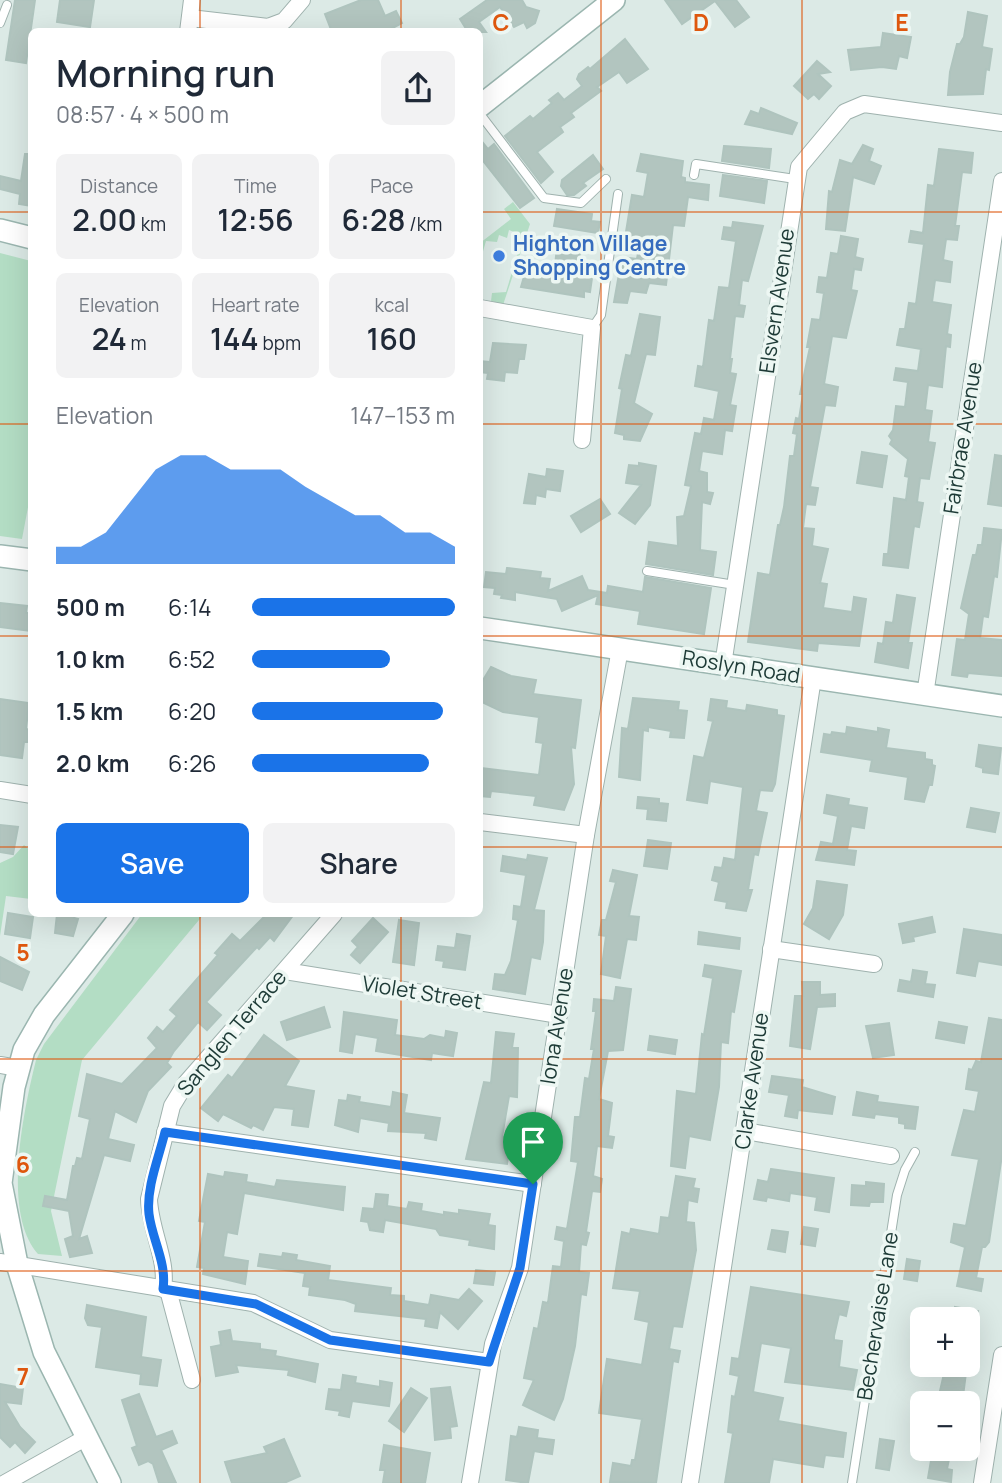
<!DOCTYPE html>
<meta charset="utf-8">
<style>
body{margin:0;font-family:Manrope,sans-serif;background:#f2f2f3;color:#1f2937;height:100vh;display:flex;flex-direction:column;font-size:26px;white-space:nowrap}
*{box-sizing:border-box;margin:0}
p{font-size:23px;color:#747a83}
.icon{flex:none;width:38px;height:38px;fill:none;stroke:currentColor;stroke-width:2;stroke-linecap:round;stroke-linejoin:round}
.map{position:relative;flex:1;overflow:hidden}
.drawer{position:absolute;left:28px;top:28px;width:455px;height:889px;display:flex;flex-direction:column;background:#fff;border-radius:10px;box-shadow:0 7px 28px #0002}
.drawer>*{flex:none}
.buttons{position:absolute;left:910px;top:1307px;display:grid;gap:14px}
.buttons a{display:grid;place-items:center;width:70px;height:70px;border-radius:10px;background:#fff;box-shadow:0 7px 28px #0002;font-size:35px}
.pin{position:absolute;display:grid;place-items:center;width:60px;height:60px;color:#fff;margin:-72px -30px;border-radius:50% 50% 50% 0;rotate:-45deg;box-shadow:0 0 7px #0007}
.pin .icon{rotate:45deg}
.round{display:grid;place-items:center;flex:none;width:74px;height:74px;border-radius:10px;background:#f2f2f3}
.headline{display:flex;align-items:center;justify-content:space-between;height:119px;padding:0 28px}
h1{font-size:38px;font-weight:600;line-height:52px}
.metrics{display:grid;grid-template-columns:repeat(3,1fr);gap:10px;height:119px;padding:7px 28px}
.metrics div{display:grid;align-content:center;border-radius:10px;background:#f2f2f3;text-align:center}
.metrics b{font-size:30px;font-weight:600}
.metrics small{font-size:19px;font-weight:400}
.metrics p{font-size:19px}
.chart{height:196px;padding:14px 28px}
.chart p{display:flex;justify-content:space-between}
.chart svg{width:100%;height:126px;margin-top:7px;fill:#1a73e8;opacity:.7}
.cta{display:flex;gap:14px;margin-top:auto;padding:14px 28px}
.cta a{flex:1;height:80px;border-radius:10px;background:#1a73e8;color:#fff;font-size:28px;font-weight:600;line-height:80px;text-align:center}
.cta a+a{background:#f2f2f3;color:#1f2937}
ul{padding:0 28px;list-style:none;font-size:23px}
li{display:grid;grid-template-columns:112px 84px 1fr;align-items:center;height:52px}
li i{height:18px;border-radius:9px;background:#1a73e8}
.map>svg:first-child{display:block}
.green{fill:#b3ddc4}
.building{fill:#b2c5bf;stroke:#afc4be;stroke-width:2}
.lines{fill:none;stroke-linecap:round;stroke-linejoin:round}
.lane-casing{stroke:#9fb2ae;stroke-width:10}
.street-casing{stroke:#9fb2ae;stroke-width:18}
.secondary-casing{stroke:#9bb6b0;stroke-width:24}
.lane{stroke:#fff;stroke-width:8}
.street{stroke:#fff;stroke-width:16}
.secondary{stroke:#fff;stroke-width:21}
.route-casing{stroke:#fff;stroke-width:14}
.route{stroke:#1a73e8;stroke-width:9}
.grid{fill:none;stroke:#de570e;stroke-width:2;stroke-opacity:0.55}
.shop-dot{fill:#3f7fe0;stroke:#edf7f3;stroke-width:2.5}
.labels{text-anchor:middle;stroke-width:7;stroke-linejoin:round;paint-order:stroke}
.shop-label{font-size:21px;font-weight:bold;fill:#366cbe;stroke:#edf7f3;text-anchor:start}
.street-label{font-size:21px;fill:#1d3a36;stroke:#edf7f3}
.grid-label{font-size:23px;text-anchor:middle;font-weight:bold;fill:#de570e;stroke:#edf7f3;stroke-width:7;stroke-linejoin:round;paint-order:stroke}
</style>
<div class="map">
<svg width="1002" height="1483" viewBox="0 0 1002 1483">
<rect width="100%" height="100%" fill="#dceae6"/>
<g class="green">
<polygon points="513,202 530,224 502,308 494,307 495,302 491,301 492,293 506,292 521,242 512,239 514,232 509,230 507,238 499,235 497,242 486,241 480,262 480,243 511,219 504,209"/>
<polygon points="0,253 31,261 32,486 22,539 0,536"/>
<polygon points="24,845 31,851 31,899 6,896 0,936 0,863 13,857"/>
<path d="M142 914H204L82 1060 51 1211 62 1256 38 1254C1 1213 24 1109 36 1060L44 1044Z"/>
</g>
<g class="building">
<polygon points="15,0 35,0 26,63 6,60"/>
<polygon points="60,0 94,0 90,27 57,22"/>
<polygon points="361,0 378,0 385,16 396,11 402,23 385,32 332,32 325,14"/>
<polygon points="487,0 522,0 526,7 539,11 535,23 527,28 524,22 514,27 500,7 479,22 486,32 468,32 460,19"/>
<polygon points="665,0 736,0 749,17 735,27 715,1 682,24"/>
<polygon points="968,12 987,16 982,47 992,49 989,70 986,69 983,94 948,95 950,72 957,44 960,44 964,37"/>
<polygon points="883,33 911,37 907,58 899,56 896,69 882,67 851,70 848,50 881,47"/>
<polygon points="625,39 648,69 627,83 619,72 597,87 601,91 571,113 574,117 560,127 563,132 537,152 553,172 541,183 505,136 530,116 533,119 552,103 549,100 558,93 564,100 582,86 577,79 579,74 588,67 590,69"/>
<polygon points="817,61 830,72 818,74 831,86 819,99 814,94 808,99 794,86"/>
<polygon points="761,108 797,123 792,134 745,124 751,111 759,114"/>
<polygon points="480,139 488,149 494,144 534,198 520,208 480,157"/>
<polygon points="863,145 873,149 869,161 881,166 874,184 853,177 845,231 826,229 829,191 832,192 840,160 852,164"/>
<polygon points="724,146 771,149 769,168 722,161"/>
<polygon points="939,149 973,153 971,173 962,172 955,226 959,226 957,240 946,239 943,260 952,262 950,282 935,280 932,302 951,305 947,334 951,335 950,347 946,346 942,387 928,385 925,410 932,411 928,442 935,443 929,479 920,478 917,502 923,503 919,527 914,526 908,568 883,565 884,554 888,554 894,498 906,500 909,477 905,476 908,459 890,444 892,440 889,436 893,430 896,406 905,407 908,382 894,380 896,368 918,371 921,349 897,345 900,329 905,329 909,303 916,304 924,244 909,242 911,231 923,233 928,185 934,186"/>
<polygon points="25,154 32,154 32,206 19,204 20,194 0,189 0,176 21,181"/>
<polygon points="641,154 683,161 681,177 685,178 685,182 709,185 708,200 688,197 684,226 673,225 666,285 649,283 646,293 630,291 627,303 614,302 622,257 637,259 640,241 625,238 632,195 644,197 648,173 637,171"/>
<polygon points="593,155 603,169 583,183 586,186 574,195 567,195 561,186 562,180"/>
<polygon points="723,175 767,181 764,203 720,196"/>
<polygon points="557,209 592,214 591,221 600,222 598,233 554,226"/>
<polygon points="733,222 763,226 748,281 742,280 739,305 745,306 743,317 735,316 730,359 732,359 730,373 736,374 730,405 736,406 732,431 725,430 722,454 702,451 699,471 707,473 707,492 713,493 710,504 702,502 700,550 716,552 713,575 646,564 649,542 678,546 677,517 684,516 691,486 685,485 695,433 701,434 704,418 714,420 719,391 695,386 698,366 703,367 709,320 714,321 719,287 729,288 736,241 722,239 724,227 732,228"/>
<polygon points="841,236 858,239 855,257 863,259 861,270 854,269 851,290 857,291 846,338 832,336 824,384 838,387 835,406 825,405 810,487 818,488 815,505 806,504 803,528 814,529 812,546 828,549 820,583 827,584 823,608 852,612 854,597 866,599 859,646 818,643 817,651 748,642 758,573 770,575 778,525 780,525 784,507 790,456 794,456 797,434 793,433 796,418 799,419 803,394 800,394 810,347 807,347 812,319 820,320 824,293 817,292 819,277 827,278 831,253 838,254"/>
<polygon points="557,248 580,251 579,262 594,264 590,292 584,291 584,297 521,287 528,263 555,265"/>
<polygon points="640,314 660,317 655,355 646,354 634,403 652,414 640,441 624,439 624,435 615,433 622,389 619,388 626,355 631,356"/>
<polygon points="493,343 526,345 524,359 519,359 517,373 505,372 504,381 487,379 488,373 480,372 480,361 490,362"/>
<polygon points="862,452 887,456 882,487 857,483"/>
<polygon points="995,455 1002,456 1002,506 988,504"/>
<polygon points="639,463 656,466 650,505 635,524 619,513 641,485 626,483 629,465 639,466"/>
<polygon points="547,469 563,471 560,491 546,489 545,497 536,495 535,504 524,503 529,474 546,477"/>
<polygon points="600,499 610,514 581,532 571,516"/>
<polygon points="984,528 1002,530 997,577 994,576 988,617 983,616 980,638 1002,640 1002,676 968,673 967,677 952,675 957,639 965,640 969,614 961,608 973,555 976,555 978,545 982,545"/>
<polygon points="507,568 541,572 540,578 550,579 548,591 582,576 588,590 607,593 608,586 643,592 645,577 711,588 704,634 638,624 640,611 596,604 598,595 562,611 557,599 515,592 515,600 501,598 502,595 494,594 495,588 484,587 486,572 506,574"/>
<polygon points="897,595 915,598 908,643 912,643 908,668 875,662 878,643 883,644 886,622 893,623"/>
<polygon points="0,603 27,606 26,613 32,613 32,631 0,627"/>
<polygon points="491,667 511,676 536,680 533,694 581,700 575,748 571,747 574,784 564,810 534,805 536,796 491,791 490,797 480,796 480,768 539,775 543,743 536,742 539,717 503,712 480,701 480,685"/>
<polygon points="633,698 679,702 678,710 687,711 684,738 670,737 671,731 648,727 648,731 643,730 640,780 619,777 622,728 628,729"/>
<polygon points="0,699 29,703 26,729 32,730 32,742 24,742 22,758 0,755"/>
<polygon points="711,699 727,701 726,708 746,711 747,705 777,710 777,715 784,716 775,784 772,791 760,790 756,811 767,813 758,855 754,854 748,890 752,890 746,911 726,908 727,902 715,900 719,882 712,880 715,867 722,868 724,858 735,860 743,787 710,781 707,803 687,800 694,756 704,758 713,721 708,720"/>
<polygon points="847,727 878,732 878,728 889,730 886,748 925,753 925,759 932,760 932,765 935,766 932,785 929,785 924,802 905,799 908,777 870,771 872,760 821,752 824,734 831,735 832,732 846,734"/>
<polygon points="979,745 1001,748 998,774 983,772 983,768 976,766"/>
<polygon points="827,795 849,799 848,805 867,808 864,828 851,826 847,850 856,851 854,865 816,860 821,842 833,844 838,816 824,813"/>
<polygon points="638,797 659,799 659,803 668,804 666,821 647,819 648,809 637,808"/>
<polygon points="971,808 999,813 995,832 967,827"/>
<polygon points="0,825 18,827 13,854 0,852"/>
<polygon points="648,840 671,843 667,869 644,866"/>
<polygon points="528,855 547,858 534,910 544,911 543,942 540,959 531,957 525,994 493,989 495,974 505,975 511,961 518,920 513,919 514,906 521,907 526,875 501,871 503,856 527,860"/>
<polygon points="613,870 637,875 629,916 639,917 636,940 627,939 620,978 601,974 606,936 599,935 602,920 606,920 616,882 610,881"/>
<polygon points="817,881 847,885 843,915 829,939 804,924 813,908"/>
<polygon points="8,913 33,917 30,938 5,934"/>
<polygon points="57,914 75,914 74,918 78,919 73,936 55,933"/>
<polygon points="267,914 294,914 274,941 270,937 259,949 257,947 206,1002 221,1015 207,1030 198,1022 174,1051 167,1063 171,1067 148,1091 136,1122 115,1111 108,1139 134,1145 130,1161 104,1155 79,1239 87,1236 92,1253 70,1257 65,1239 73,1236 69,1211 43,1206 45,1196 67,1200 73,1166 75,1166 77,1158 82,1159 90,1119 79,1116 87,1074 122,1084 157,1048 148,1038 157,1027 163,1032 177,1016 170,1010 218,955 215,953 232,934 240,941"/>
<polygon points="932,917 935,932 913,937 914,941 903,943 899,924"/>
<polygon points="373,918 388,932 360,963 351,955 358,947 352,941"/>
<polygon points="399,920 419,923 414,965 393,962"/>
<polygon points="964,929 1002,935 1002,965 978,961 975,976 957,973"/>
<polygon points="699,932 740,938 739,949 698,944"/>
<polygon points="457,934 470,936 465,970 443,967 444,961 436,960 438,946 455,948"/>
<polygon points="0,957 29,972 22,990 0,981"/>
<polygon points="705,965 741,971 739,982 734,1012 731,1011 728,1043 721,1042 719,1087 710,1140 689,1136 685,1168 671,1166 677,1091 696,1094 702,1034 704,1035 713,978 703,976"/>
<polygon points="913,970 927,972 925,984 935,985 933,997 898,991 900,980 911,982"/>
<polygon points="802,982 820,982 820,995 835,994 835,1006 817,1007 810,1049 790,1046 795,996 803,996"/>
<polygon points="616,987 631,989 623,1050 608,1051 599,1099 612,1103 608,1136 614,1137 612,1148 597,1146 593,1176 602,1179 600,1192 592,1191 586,1232 589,1233 586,1245 581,1244 579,1272 589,1273 586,1295 581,1294 575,1346 563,1399 554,1420 523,1405 534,1380 524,1378 534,1328 538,1329 543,1302 548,1303 553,1266 561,1267 564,1241 555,1239 557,1227 567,1229 572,1199 578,1162 571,1161 575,1117 580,1117 585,1078 589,1079 594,1049 591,1049 596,1011 593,1011 594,999 614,1001"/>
<polygon points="324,1007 330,1027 287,1040 281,1022"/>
<polygon points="344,1012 397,1020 395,1035 424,1039 430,1035 445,1038 446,1031 457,1033 453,1056 432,1053 431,1060 376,1051 378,1038 355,1034 352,1053 340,1051"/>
<polygon points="989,1018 1002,1020 1002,1155 989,1242 985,1247 982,1247 976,1278 983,1279 981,1291 957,1286 965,1247 951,1242 954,1224 966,1226 979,1159 952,1155 964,1110 975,1112 979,1091 966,1089 969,1069 972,1070 976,1061 981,1062"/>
<polygon points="939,1022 967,1027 964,1043 936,1038"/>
<polygon points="889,1023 894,1055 873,1058 866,1026"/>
<polygon points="496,1032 514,1034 512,1048 518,1048 517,1097 509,1096 502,1137 511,1138 507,1164 466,1159 484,1082 491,1083"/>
<polygon points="264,1035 299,1061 285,1086 314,1091 308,1127 292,1125 294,1109 274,1107 263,1130 253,1125 251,1128 223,1114 218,1121 201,1108 228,1075 232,1078"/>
<polygon points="650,1036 677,1040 675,1054 648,1050"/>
<polygon points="772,1076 803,1080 802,1087 835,1097 832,1114 798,1110 797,1118 785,1116 789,1095 769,1092"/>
<polygon points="393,1092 407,1095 404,1113 440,1118 436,1140 425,1138 426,1133 388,1131 389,1123 360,1118 358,1132 335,1125 339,1100 347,1101 348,1095 360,1097 359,1102 391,1107"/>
<polygon points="857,1092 878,1096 877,1102 918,1107 915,1129 905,1128 905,1124 899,1123 899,1117 875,1114 874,1118 853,1115"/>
<polygon points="771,1169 834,1178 829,1212 815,1210 817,1197 790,1193 789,1201 767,1197 766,1201 754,1199 758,1180 768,1182"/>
<polygon points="225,1172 247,1175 246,1182 275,1187 277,1180 345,1187 343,1210 244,1193 237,1234 227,1232 223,1257 248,1261 245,1284 203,1274 204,1268 197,1267 205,1222 199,1221 208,1174 224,1177"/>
<polygon points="676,1176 695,1179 693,1188 699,1189 697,1202 688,1200 686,1222 694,1223 696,1250 682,1327 673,1326 669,1349 680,1351 678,1362 673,1361 656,1483 610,1482 613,1463 631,1466 632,1460 635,1460 642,1419 599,1413 607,1359 642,1365 649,1322 635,1319 640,1291 613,1288 622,1232 630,1234 631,1229 659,1234 661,1217 669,1218"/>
<polygon points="866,1182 884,1184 883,1202 870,1202 869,1206 851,1205 852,1185 866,1186"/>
<polygon points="376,1194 388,1195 387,1206 407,1209 409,1202 422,1204 421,1211 444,1215 444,1212 459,1214 459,1210 490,1214 488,1225 495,1226 494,1249 469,1245 470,1240 440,1235 436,1229 385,1220 383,1232 370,1230 368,1222 361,1221 363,1208 374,1209"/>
<polygon points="804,1227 818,1229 815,1246 801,1244"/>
<polygon points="772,1230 788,1232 785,1252 768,1249"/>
<polygon points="283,1253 297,1255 296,1260 330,1266 328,1280 391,1288 390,1295 404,1296 404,1301 429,1305 431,1295 459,1300 469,1289 482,1301 458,1329 440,1312 437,1328 425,1326 426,1319 355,1311 356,1304 345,1300 309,1295 310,1287 303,1286 305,1273 258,1266 260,1254 282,1257"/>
<polygon points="907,1259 920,1261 917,1281 904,1279"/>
<polygon points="476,1270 495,1272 493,1285 474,1283"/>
<polygon points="751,1287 849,1302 846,1316 839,1314 834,1336 834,1340 842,1341 839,1367 857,1370 853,1390 785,1382 791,1348 761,1343 753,1392 783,1398 778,1421 846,1433 843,1457 825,1455 823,1467 773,1459 769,1483 725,1483 733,1433 728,1432 732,1396 735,1397 739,1376 730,1374 732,1358 739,1359"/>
<polygon points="87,1305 146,1317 141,1357 161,1360 157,1386 140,1384 141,1374 96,1367 102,1327 88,1325 85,1318"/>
<polygon points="955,1307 978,1311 976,1323 953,1318"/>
<polygon points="230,1330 232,1341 260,1344 260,1349 276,1351 275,1356 318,1364 315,1382 288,1375 289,1370 236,1365 238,1372 216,1376 211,1347 221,1345 219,1332"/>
<polygon points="946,1365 967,1365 962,1404 937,1404"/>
<polygon points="343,1375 356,1377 355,1383 380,1387 380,1381 392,1383 389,1406 352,1401 349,1417 339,1415 340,1411 326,1409 329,1389 341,1390"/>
<polygon points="0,1384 23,1388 21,1404 5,1402 20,1427 35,1442 25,1453 15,1442 10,1447 0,1437"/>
<polygon points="450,1387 457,1426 450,1427 451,1438 435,1440 431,1389"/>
<polygon points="411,1388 427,1398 404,1432 389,1421"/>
<polygon points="139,1394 156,1437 172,1431 177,1443 161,1450 176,1483 159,1483 153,1464 148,1461 139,1465 132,1448 137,1446 122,1400"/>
<polygon points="519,1427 538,1430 537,1438 554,1440 552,1454 534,1451 528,1483 506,1480 511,1436 517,1437"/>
<polygon points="284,1439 300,1476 284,1483 232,1483 225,1462 267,1453 264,1447"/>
<polygon points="880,1439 894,1441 889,1470 876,1468"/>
<polygon points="384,1445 430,1453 425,1483 383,1483 385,1470 380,1470"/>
<polygon points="933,1449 951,1449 947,1469 952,1470 951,1482 928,1478"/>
</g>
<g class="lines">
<defs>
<g id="lane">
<polyline points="0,23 7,5"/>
<polyline points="480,114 544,198 581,203 606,179"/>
<polyline points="694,175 696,164 795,179"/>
<polyline points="592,328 601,315 618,194"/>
<polyline points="647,571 735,585"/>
<polyline points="852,1483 897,1195 905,1170 915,1152"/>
</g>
<g id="street">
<polyline points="190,18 268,27 284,21 302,0"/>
<polyline points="188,32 192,0"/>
<polyline points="480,308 592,328 582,440"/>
<polyline points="723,665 799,167 845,112 864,104 1002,123"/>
<polyline points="925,695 1002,181"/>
<polyline points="0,790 32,795"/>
<polyline points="480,822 586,835"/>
<polyline points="771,949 874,964"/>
<polyline points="285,971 559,1015"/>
<polyline points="0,1065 18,1068"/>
<polyline points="745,1131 891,1156"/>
<polyline points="165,1132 533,1184"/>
<polyline points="0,1262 253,1303 330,1340 489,1362"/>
<path d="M163 1289C168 1260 150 1230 149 1199L172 1106 186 1083 334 914"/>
<polyline points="168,1290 192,1380"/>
<polyline points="5,1483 87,1437"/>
<polyline points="470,1483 493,1344 520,1268 586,835 620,649"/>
<polyline points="690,1483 813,678"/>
<polyline points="982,1483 1002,1355"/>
</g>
<g id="secondary">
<polyline points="480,106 614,0"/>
<polyline points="0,230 32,238"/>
<polyline points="0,556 32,560"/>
<polyline points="480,628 1002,706"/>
<polyline points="110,1483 44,1352 17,1264 1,1183 14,1087 24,1050 44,1015 123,914"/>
</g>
</defs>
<use href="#lane" class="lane-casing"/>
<use href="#street" class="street-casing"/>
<use href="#secondary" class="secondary-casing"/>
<use href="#lane" class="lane"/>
<use href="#street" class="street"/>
<use href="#secondary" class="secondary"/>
</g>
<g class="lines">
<defs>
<path id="route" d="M165 1132 533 1184 520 1268 489 1362 330 1340 256 1304 163 1289C167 1263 152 1239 149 1214 146 1188 159 1157 165 1132Z"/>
</defs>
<use href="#route" class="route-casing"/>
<use href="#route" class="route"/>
</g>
<path class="grid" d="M200 0V32M401 0V32M601 0V1483M802 0V1483M0 212H32M480 212H1002M0 424H32M480 424H1002M0 636H32M480 636H1002M0 847H32M480 847H1002M200 914V1483M401 914V1483M0 1059H1002M0 1271H1002"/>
<circle class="shop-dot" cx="499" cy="256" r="7"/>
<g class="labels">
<g class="shop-label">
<text x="513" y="251">Highton Village<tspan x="513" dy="24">Shopping Centre</tspan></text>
</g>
<g class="street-label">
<text transform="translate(777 301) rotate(-82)" y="7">Elsvern Avenue</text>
<text transform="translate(963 438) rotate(-81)" y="7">Fairbrae Avenue</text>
<text transform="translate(741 667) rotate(9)" y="7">Roslyn Road</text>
<text transform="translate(422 993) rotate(9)" y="7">Violet Street</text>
<text transform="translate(557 1026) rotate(-81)" y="7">Iona Avenue</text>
<text transform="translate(232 1033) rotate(-50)" y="7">Sanglen Terrace</text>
<text transform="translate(752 1081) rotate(-82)" y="7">Clarke Avenue</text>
<text transform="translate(878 1316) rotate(-81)" y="7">Bechervaise Lane</text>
</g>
</g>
<g class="grid-label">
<text x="501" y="31">C</text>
<text x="701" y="31">D</text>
<text x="902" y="31">E</text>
<text x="23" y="961">5</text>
<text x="23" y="1173">6</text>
<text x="23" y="1385">7</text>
</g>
</svg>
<div class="buttons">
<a>+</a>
<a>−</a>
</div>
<div class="pin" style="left:533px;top:1184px;background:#1e9e55"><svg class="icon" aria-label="arrive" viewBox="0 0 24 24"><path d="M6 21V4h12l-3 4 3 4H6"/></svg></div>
<section class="drawer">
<div class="headline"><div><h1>Morning run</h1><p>08:57 · 4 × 500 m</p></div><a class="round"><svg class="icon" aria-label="share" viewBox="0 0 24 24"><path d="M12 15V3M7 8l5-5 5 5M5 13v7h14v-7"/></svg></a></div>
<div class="metrics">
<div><p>Distance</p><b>2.00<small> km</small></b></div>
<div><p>Time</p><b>12:56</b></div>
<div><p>Pace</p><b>6:28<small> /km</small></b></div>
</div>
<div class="metrics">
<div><p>Elevation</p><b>24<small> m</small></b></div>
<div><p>Heart rate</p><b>144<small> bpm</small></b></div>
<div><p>kcal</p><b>160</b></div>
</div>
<div class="chart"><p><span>Elevation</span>147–153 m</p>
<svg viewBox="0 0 160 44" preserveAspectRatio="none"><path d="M0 44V38L10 38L20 33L30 22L40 11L50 6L60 6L70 11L80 11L90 11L100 17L110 22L120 27L130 27L140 33L150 33L160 38V44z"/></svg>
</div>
<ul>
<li><b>500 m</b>6:14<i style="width:100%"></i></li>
<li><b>1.0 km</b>6:52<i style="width:68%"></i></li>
<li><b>1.5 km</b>6:20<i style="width:94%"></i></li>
<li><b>2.0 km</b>6:26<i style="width:87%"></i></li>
</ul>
<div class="cta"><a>Save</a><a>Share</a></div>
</section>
</div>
